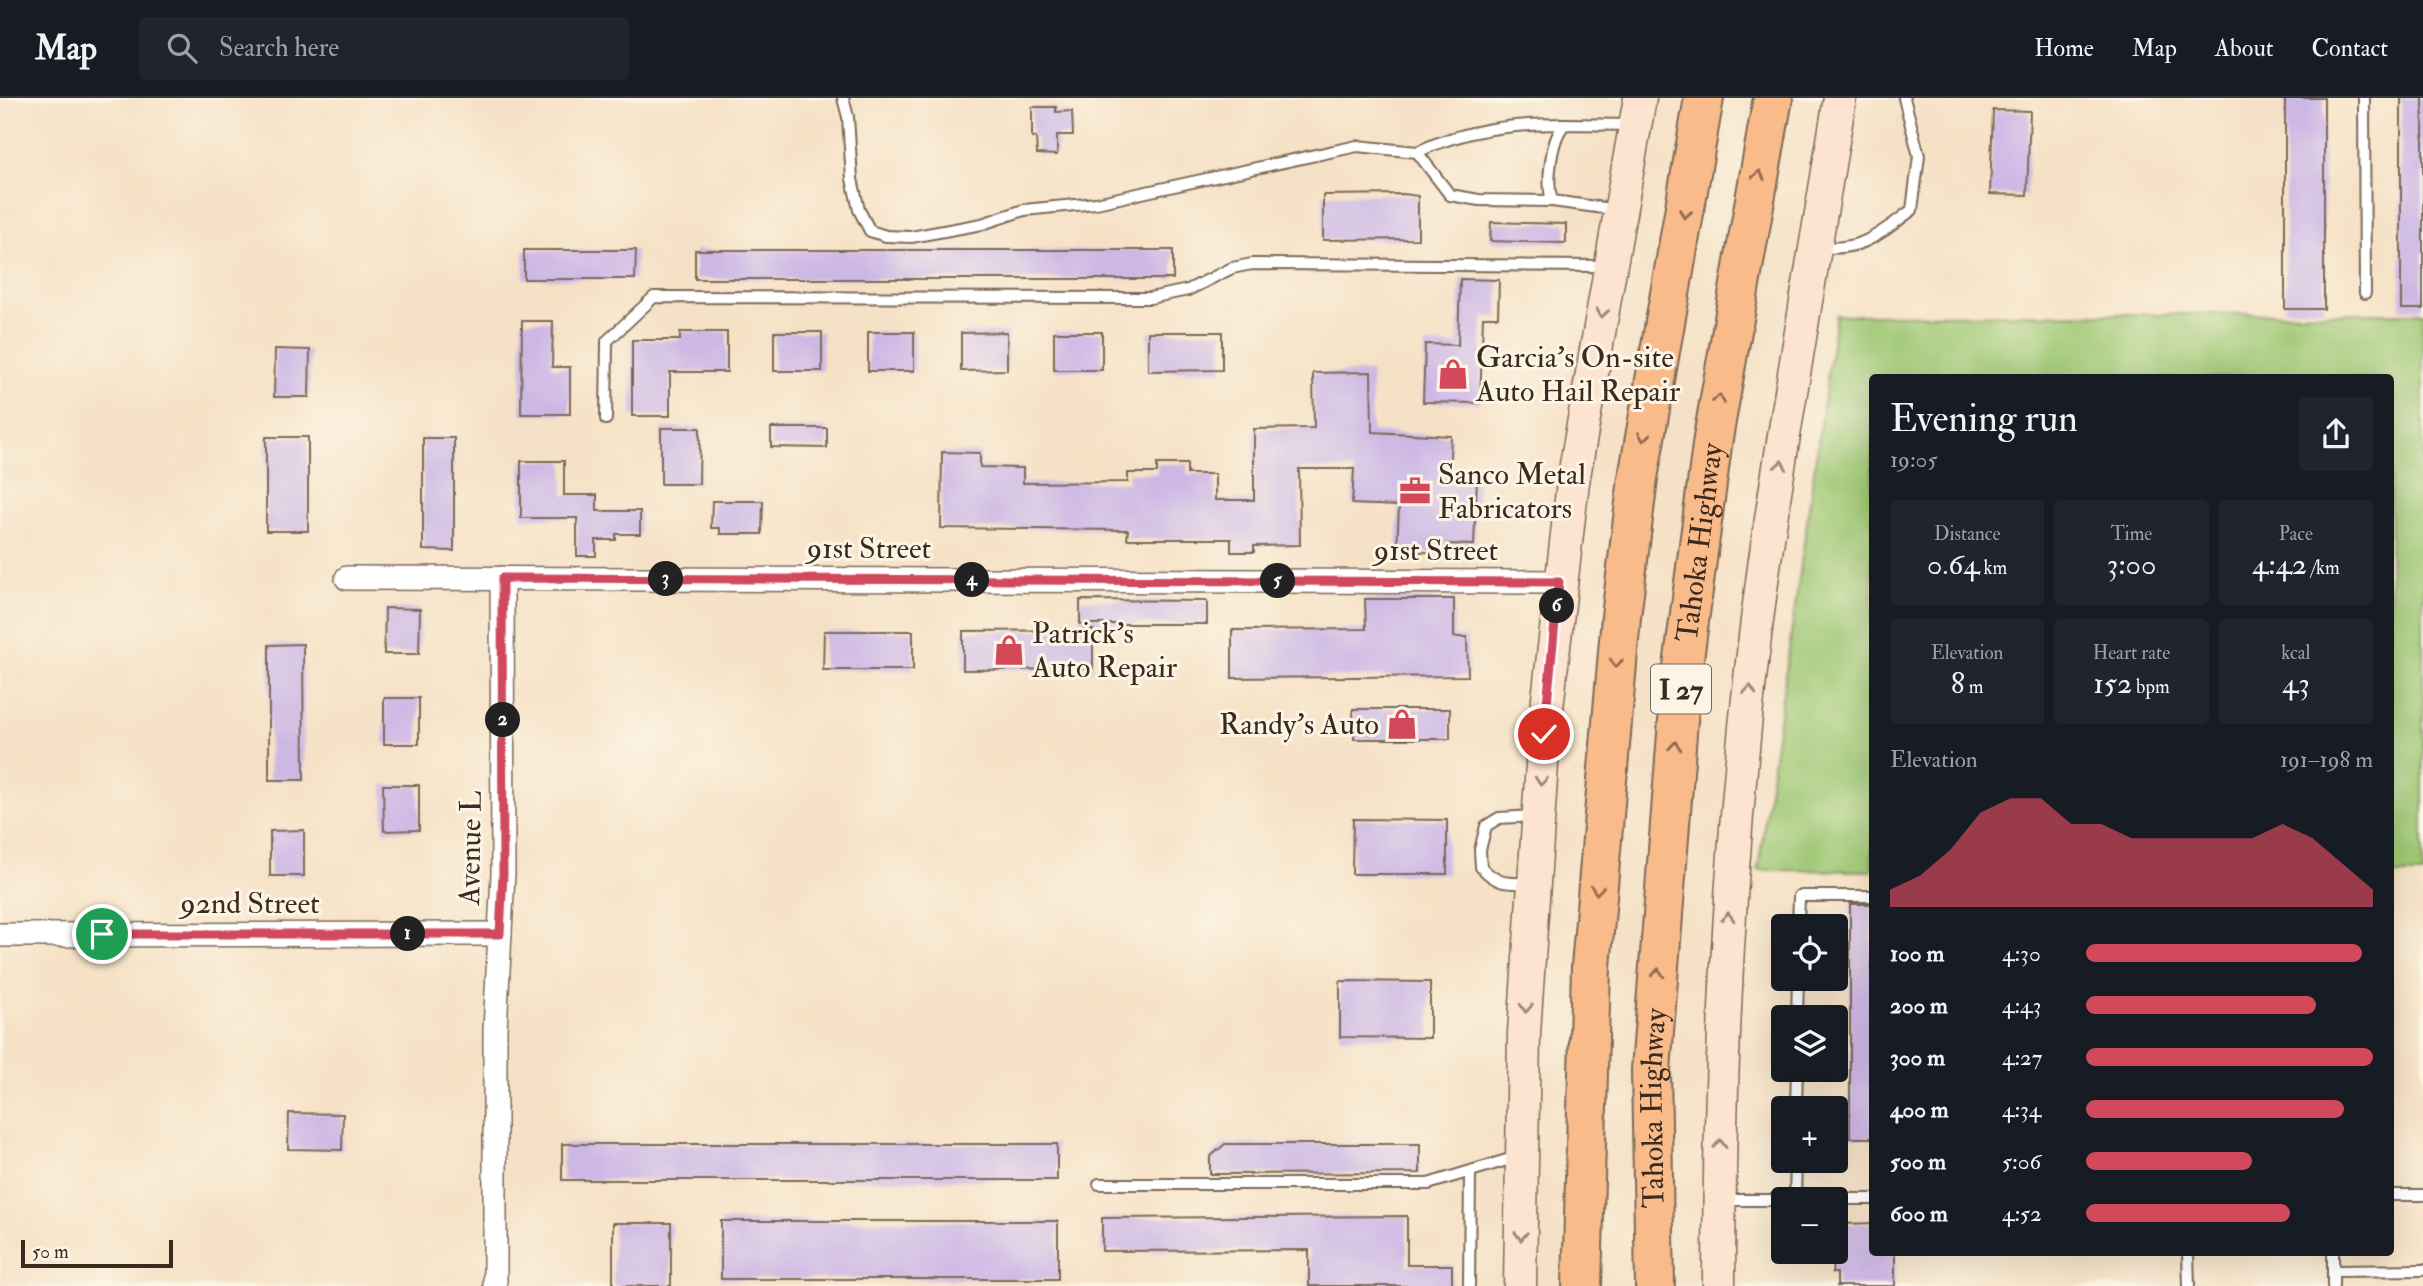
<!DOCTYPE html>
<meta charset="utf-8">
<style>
body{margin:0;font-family:"IM FELL Double Pica",serif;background:#20242c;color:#f1f3f6;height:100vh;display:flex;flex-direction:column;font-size:26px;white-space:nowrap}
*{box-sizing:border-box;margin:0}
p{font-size:23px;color:#9ea1a6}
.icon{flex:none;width:38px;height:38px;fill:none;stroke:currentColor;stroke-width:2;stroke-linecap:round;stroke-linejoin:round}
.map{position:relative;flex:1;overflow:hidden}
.details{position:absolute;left:1869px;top:276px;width:525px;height:882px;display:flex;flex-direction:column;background:#171b24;border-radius:7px;box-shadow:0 7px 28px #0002}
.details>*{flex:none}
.tools{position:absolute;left:1771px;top:816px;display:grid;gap:14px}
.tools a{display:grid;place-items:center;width:77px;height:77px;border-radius:7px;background:#171b24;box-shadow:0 7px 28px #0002;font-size:35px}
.scale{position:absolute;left:21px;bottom:18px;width:152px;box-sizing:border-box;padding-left:7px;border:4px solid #3b2a1e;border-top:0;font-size:19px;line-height:24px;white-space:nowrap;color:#3b2a1e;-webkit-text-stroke:5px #fcf5e5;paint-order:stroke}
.pin{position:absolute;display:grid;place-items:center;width:60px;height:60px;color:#fff;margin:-30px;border:4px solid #fff;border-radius:50%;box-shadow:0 2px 7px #0007}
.km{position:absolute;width:35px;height:35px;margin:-18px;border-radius:50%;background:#222;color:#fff;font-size:19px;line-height:35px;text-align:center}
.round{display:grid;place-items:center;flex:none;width:74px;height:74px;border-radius:7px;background:#20242c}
.summary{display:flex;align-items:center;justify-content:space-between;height:119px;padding:0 21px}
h1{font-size:38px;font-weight:600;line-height:52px}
.figures{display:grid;grid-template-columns:repeat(3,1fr);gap:10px;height:119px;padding:7px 21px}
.figures div{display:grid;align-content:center;border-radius:7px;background:#20242c;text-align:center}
.figures b{font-size:30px;font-weight:600}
.figures small{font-size:19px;font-weight:400}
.figures p{font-size:19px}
.chart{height:196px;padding:14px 21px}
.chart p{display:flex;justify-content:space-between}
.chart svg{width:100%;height:126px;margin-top:7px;fill:#d1495b;opacity:.7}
ul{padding:0 21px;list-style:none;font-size:23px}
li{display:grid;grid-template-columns:112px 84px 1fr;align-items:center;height:52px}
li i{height:18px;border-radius:9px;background:#d1495b}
header{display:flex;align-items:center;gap:42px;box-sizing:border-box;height:98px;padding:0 35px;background:#171b24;border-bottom:2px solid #363941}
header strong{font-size:33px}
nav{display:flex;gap:38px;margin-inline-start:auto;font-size:24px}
.search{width:490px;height:63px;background:#20242c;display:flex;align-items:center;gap:18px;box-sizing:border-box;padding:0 24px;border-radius:7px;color:#9ea1a6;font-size:26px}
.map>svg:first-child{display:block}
.green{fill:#9ec773;stroke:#6c7848;stroke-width:2}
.building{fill:#cdb8e5}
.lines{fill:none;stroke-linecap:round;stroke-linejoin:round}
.service-casing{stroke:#7c6a58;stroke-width:14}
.minor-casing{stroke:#7c6a58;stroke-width:26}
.secondary-casing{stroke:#7c6a58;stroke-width:35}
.motorway-casing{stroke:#7c6a58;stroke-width:42}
.service{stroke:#fff;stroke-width:10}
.minor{stroke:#fff;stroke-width:23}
.secondary{stroke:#fde4d1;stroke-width:32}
.motorway{stroke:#fabb8b;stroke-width:38}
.oneway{stroke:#916b4f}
.oneway2{stroke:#9c8778}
.route-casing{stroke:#fff;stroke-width:14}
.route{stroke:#d1495b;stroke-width:9}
.labels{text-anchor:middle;stroke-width:6;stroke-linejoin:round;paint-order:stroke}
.shield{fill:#fcf5e5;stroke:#75675a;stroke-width:2}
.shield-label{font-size:28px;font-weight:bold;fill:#3b2a1e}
.poi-label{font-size:30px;fill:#3b2a1e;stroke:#fcf5e5;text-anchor:start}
.street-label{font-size:30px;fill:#3b2a1e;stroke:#fcf5e5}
</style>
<header>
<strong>Map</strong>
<div class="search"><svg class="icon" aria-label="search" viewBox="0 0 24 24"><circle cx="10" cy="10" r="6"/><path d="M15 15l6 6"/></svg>Search here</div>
<nav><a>Home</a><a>Map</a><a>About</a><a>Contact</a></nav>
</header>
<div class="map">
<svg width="2423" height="1188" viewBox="0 0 2423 1188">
<rect width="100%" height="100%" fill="#fcf5e5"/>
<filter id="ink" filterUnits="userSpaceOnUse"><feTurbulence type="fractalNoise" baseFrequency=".0143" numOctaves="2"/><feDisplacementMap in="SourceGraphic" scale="14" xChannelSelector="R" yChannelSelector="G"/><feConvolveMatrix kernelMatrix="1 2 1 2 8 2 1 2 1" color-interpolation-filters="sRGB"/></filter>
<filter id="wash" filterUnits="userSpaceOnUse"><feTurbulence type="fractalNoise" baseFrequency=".00686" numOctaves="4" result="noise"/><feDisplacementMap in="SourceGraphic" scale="28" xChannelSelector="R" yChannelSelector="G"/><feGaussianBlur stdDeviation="1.57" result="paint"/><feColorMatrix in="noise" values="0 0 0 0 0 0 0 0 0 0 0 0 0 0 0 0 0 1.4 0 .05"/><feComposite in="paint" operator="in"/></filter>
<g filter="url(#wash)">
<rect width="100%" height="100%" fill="#f5e1c5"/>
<polygon class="green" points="2423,215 2423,777 2391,777 2390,280 1872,280 1872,773 1758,772 1836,217"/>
<g id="blocks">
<g class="building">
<rect x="2285" y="0" width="39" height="211"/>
<rect x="2401" y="0" width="22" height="211"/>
<polygon points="1032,9 1056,9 1056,14 1072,13 1073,37 1057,37 1057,57 1037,56 1036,39 1032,40"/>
<polygon points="1993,12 2030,13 2027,97 1990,96"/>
<polygon points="1404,96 1418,98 1418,141 1323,142 1323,97"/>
<polygon points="1491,124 1566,126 1566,145 1490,143"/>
<polygon points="524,152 636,152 635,181 524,181"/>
<rect x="695" y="152" width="478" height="29"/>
<polygon points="1460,181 1499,182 1498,219 1483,219 1480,305 1423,304 1425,246 1458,247"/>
<polygon points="522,223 553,223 552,269 570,269 570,316 521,316"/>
<polygon points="680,234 727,234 727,274 670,274 670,318 632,318 632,242 680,242"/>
<rect x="774" y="234" width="48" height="39"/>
<rect x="868" y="234" width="46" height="39"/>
<polygon points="1007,234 1007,272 961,273 961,235"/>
<rect x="1054" y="234" width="48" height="38"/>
<polygon points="1148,234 1222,234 1222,272 1148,273"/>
<polygon points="275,251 310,252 309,299 274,299"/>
<polygon points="1371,274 1372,334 1451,338 1449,379 1477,380 1474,447 1447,446 1446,455 1397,453 1399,408 1352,406 1354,371 1299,371 1300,447 1254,448 1254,454 1231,454 1231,441 1127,441 1128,432 941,430 942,354 980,355 980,369 1023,370 1023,385 1128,384 1128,375 1157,375 1157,366 1187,366 1187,376 1215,376 1215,402 1254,402 1254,331 1314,330 1313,275"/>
<polygon points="661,330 700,330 699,386 661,386"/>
<polygon points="771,330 827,330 827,350 771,349"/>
<rect x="266" y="339" width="42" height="94"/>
<polygon points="423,340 454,340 454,453 423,452"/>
<polygon points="521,363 564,363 564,397 597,397 597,413 640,413 640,436 616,436 616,442 596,442 596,458 577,458 577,420 521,420"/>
<polygon points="712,403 763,403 762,436 720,436 720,430 711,430"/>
<polygon points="1365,501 1454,501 1454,539 1467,539 1468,578 1232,580 1232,532 1366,531"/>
<polygon points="1080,502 1207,503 1207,526 1080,526"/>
<polygon points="385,510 420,511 419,556 384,556"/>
<polygon points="1093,532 1093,571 963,572 963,533"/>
<polygon points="824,533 913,533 913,572 823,572"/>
<polygon points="303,546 304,682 269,682 269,547"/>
<rect x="384" y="600" width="35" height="46"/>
<polygon points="1353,611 1450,611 1450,641 1354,641"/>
<polygon points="383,687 419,687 419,732 384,733"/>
<polygon points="1353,721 1447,722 1447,776 1352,776"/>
<polygon points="304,732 304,778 270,778 270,733"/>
<rect x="1850" y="806" width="22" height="234"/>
<polygon points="1340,883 1430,884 1430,940 1340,939"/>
<polygon points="289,1015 343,1016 342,1052 288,1051"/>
<rect x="562" y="1046" width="495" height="36"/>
<polygon points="1225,1046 1420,1046 1420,1075 1210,1076 1210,1059"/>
<polygon points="1407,1118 1407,1167 1452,1167 1452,1188 1309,1188 1309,1152 1102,1153 1102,1120"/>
<rect x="721" y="1123" width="337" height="58"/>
<rect x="613" y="1125" width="58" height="63"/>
<polygon points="1872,1125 1872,1155 1895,1155 1895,1188 1837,1188 1837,1175 1832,1175 1836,1132 1843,1126"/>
</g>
</g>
</g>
<g filter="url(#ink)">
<use href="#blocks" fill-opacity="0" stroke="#7c6a58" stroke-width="2"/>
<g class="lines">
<defs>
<g id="service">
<polyline points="843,0 848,19 852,81 859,112 870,133 886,138 911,139 982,126 1024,112 1096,105 1357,48 1417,54 1450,97 1479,102 1552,103"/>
<polyline points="2364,0 2365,195"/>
<path d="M1417 54C1465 31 1513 26 1565 26"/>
<path d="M1619 112 1552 103C1546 84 1551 40 1565 26L1632 27"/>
<path d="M1817 149C1861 154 1878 137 1912 112L1919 58 1904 0"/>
<polyline points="606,321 607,243 654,199 1150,200 1188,192 1232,170 1252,166 1608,168"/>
<path d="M1532 785C1508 785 1499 788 1481 769L1480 752 1486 728 1499 720 1536 718"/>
<polyline points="1798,828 1799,798 1872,798"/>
<polyline points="1797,919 1798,880"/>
<polyline points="1796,1010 1797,971"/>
<polyline points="1099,1086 1428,1086 1520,1058"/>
<polyline points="2390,1097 2423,1097"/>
<polyline points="1795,1101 1796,1062"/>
<polyline points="1836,1101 1872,1101"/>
<polyline points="1722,1102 1783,1102"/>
<polyline points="2188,1155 2189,1188"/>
<polyline points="2333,1173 2423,1172"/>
<polyline points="1469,1188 1470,1074"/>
<polyline points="2333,1188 2333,1155"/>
</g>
<g id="minor">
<polyline points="347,480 1559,484"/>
<polyline points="0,837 500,836"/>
<polyline points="495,1188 495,932 503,776 502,480"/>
</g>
<g id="secondary">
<polyline points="1520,1188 1524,935 1544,636 1573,384 1640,0"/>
<path d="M1719 1188C1719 947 1731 707 1764 469 1786 312 1815 156 1840 0"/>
</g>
<g id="motorway">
<polyline points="1582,1188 1591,869 1621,519 1638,380 1704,0"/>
<path id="s1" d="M1655 1188 1651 972 1681 584 1713 340 1773 0"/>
</g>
</defs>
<use href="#service" class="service-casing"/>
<use href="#minor" class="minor-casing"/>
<use href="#secondary" class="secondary-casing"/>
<use href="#motorway" class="motorway-casing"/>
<use href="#service" class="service"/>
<use href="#minor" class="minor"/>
<use href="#secondary" class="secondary"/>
<use href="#motorway" class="motorway"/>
</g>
<defs><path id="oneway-chevron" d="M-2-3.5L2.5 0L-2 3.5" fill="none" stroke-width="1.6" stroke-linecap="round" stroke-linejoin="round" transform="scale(1.75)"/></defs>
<g class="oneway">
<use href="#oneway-chevron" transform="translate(1759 77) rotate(-78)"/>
<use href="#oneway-chevron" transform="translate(1685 116) rotate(100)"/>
<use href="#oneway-chevron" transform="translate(1719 301) rotate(-81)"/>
<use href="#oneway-chevron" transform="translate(1644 339) rotate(99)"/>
<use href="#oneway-chevron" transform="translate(1616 565) rotate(95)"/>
<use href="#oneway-chevron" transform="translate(1675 648) rotate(-85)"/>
<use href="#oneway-chevron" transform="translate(1597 792) rotate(95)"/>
<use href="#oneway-chevron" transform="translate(1658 875) rotate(-86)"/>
</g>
<g class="oneway2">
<use href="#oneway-chevron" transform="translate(1602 215) rotate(100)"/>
<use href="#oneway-chevron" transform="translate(1781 367) rotate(-81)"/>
<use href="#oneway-chevron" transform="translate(1750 592) rotate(-85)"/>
<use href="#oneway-chevron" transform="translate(1541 683) rotate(94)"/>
<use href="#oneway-chevron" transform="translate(1728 819) rotate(-87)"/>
<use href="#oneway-chevron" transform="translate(1526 910) rotate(93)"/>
<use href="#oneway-chevron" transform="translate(1720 1046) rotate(-89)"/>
<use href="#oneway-chevron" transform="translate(1521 1138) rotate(91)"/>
</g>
</g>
<g class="lines" filter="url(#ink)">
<defs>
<polyline id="route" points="102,836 500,836 503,776 502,480 1559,484 1544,636"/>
</defs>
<use href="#route" class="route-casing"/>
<use href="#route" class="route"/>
</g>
<defs>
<symbol id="shop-bare" viewBox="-9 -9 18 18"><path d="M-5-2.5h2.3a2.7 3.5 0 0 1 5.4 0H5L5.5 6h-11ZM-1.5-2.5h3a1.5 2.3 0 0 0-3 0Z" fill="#d1495b" stroke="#fcf5e5" stroke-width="2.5" paint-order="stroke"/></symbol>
<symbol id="office-bare" viewBox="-9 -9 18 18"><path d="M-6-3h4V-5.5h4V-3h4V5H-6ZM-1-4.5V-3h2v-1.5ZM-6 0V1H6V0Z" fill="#d1495b" stroke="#fcf5e5" stroke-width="2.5" paint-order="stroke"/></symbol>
</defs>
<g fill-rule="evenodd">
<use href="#shop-bare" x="1431" y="254" width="44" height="44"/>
<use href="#office-bare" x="1393" y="371" width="44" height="44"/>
<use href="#shop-bare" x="987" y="530" width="44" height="44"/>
<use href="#shop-bare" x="1380" y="604" width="44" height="44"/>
</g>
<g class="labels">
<rect class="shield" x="1651" y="566.5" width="60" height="49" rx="5"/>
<g class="shield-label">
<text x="1681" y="601">I 27</text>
</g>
<g class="poi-label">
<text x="1476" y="269">Garcia’s On-site<tspan x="1476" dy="34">Auto Hail Repair</tspan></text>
<text x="1438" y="386">Sanco Metal<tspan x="1438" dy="34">Fabricators</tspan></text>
<text x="1032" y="545">Patrick's<tspan x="1032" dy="34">Auto Repair</tspan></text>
<text x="1379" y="636" text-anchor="end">Randy's Auto</text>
</g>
<g class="street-label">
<text dy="10" stroke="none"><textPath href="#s1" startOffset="746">Tahoka Highway</textPath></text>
<text x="869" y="460">91st Street</text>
<text x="1436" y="462">91st Street</text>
<text transform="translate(470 750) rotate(-89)" y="10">Avenue L</text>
<text x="250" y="815">92nd Street</text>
<text dy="10" stroke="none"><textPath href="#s1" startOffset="178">Tahoka Highway</textPath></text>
</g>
</g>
</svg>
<div class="tools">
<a><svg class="icon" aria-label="locate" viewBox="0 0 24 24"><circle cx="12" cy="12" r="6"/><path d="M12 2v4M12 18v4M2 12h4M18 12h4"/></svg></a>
<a><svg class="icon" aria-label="layers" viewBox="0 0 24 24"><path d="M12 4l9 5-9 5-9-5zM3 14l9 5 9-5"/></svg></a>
<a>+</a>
<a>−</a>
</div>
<div class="scale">50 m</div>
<div class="pin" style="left:102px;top:836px;background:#1e9e55"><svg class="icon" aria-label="arrive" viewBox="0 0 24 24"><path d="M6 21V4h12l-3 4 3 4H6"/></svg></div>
<div class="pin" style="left:1544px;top:636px;background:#d93025"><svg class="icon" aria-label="check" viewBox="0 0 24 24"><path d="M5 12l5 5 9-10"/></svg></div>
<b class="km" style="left:408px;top:836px">1</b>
<b class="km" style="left:503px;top:622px">2</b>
<b class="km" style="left:666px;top:481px">3</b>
<b class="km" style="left:972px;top:482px">4</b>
<b class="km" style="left:1278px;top:483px">5</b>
<b class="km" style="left:1557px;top:508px">6</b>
<section class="details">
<div class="summary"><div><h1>Evening run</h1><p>19:05</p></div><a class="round"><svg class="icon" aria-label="share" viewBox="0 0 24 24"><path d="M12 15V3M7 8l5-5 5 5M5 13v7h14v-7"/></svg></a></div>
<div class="figures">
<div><p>Distance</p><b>0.64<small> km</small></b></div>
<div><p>Time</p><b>3:00</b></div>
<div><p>Pace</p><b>4:42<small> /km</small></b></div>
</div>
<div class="figures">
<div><p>Elevation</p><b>8<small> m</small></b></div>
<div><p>Heart rate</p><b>152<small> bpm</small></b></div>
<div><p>kcal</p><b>43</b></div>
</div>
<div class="chart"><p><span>Elevation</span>191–198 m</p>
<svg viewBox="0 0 160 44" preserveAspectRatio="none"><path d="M0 44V38L10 33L20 24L30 11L40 6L50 6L60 15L70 15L80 20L90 20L100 20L110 20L120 20L130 15L140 20L150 29L160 38V44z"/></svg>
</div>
<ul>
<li><b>100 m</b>4:30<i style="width:96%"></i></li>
<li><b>200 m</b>4:43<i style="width:80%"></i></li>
<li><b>300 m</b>4:27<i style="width:100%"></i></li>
<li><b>400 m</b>4:34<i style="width:90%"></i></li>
<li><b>500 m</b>5:06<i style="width:58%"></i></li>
<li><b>600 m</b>4:52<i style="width:71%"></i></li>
</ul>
</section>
</div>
